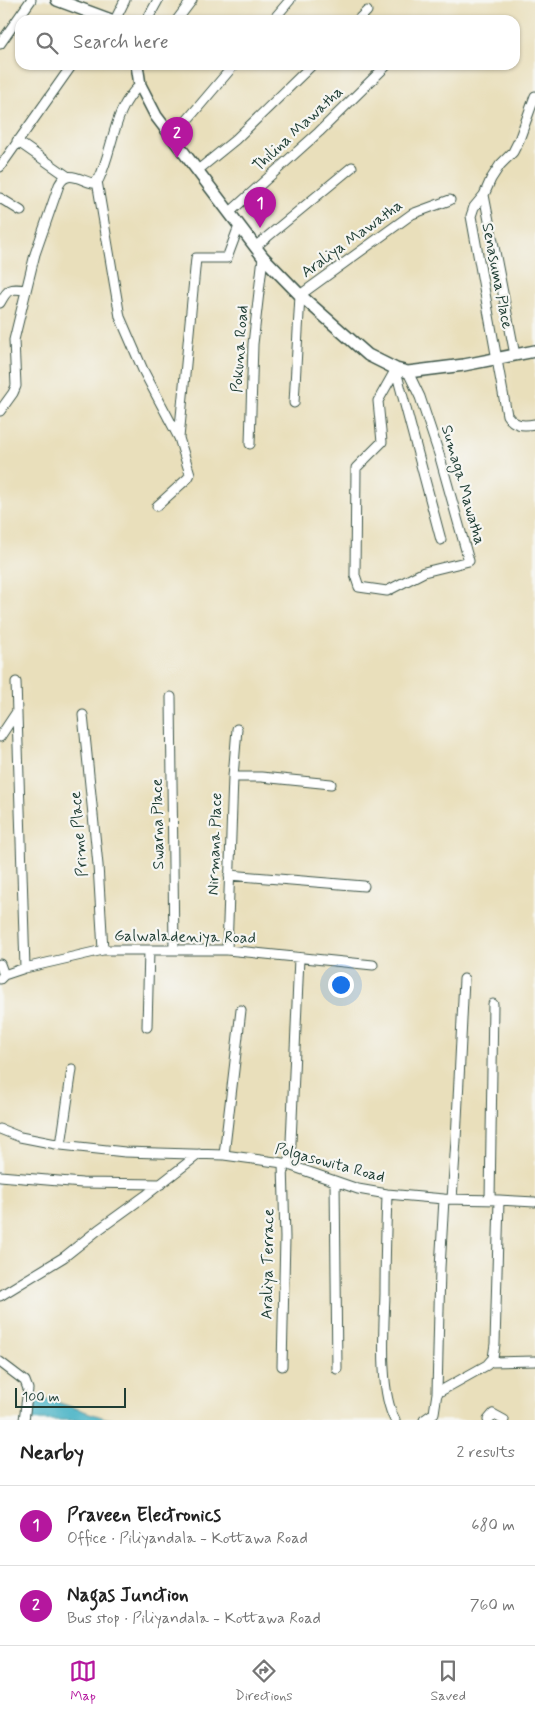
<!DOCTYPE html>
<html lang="en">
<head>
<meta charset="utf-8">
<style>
  :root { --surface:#fff; --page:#f6f6f6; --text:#222; --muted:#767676; --line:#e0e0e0; --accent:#b5179e }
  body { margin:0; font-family:Mynerve,sans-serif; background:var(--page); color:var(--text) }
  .scale { position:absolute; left:15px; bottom:12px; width:111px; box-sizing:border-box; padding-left:5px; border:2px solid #1f3d34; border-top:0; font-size:14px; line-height:18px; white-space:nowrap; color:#1f3d34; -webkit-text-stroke:4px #f6f6f2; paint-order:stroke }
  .you { position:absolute; left:340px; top:984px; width:18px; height:18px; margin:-12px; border:4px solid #fff; border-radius:50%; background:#1a73e8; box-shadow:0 0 0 8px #1a73e833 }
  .badge { display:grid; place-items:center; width:32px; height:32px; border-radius:50%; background:var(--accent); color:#fff; font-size:16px; font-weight:700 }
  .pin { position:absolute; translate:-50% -41px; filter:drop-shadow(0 1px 2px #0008) }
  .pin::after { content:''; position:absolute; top:26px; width:18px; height:15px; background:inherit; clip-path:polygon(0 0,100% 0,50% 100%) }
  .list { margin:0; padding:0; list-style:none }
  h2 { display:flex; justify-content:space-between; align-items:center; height:65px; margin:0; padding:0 20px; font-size:21px }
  h2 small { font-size:16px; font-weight:400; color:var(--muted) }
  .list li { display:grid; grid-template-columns:32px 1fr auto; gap:15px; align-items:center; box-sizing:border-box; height:80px; padding:0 20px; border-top:1px solid var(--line) }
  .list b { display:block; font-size:19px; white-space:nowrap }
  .list p { margin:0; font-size:16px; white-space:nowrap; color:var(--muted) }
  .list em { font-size:16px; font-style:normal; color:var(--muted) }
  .icon { flex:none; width:28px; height:28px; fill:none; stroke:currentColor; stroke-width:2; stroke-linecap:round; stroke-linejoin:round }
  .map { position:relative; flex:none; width:535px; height:1420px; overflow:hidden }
  .search { position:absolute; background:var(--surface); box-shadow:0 1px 4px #0004; left:15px; right:15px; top:15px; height:55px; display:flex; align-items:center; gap:12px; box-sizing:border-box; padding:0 18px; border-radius:15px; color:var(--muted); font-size:19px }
  .sheet { height:225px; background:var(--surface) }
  nav { display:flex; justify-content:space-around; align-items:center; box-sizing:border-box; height:70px; border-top:1px solid var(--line); background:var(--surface); font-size:14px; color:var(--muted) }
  nav a { display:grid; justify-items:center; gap:2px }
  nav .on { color:var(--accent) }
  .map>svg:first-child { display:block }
  .water { fill:#48b4c6; stroke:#34787d }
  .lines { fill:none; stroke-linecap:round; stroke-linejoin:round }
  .minor-casing { stroke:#3d5548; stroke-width:11 }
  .major-casing { stroke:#3d5548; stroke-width:14 }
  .minor { stroke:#fff; stroke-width:9 }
  .major { stroke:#fff; stroke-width:11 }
  .labels { text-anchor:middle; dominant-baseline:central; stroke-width:4.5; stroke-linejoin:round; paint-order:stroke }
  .street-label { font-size:16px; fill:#1f3d34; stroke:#f6f6f2 }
</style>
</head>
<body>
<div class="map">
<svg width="535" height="1420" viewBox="0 0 535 1420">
  <rect width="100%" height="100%" fill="#f6f6f2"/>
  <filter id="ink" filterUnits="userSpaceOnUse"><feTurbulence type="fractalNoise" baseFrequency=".02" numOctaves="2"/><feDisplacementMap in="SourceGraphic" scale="10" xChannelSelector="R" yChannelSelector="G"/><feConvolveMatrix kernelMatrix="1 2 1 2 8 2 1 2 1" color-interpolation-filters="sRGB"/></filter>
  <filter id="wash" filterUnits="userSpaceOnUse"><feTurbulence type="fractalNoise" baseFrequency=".0096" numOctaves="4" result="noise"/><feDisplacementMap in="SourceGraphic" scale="20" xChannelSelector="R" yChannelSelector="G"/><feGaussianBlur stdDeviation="1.12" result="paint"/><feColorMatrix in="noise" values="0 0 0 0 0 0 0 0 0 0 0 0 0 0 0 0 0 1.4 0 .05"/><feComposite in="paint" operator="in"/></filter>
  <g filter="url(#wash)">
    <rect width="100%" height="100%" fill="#e9dfbb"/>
    <path class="water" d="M 36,1395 L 105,1418 L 118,1420 L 30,1420 Z"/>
  </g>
  <g filter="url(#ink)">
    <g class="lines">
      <defs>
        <path id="minor" d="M 115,20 L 125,0
          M 147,20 L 158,0
          M 177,20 L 192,0
          M 273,20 L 290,0
          M 358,20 L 367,11
          M 0,44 L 31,0
          M 535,96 L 519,140 L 513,152 L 500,165 L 491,179 L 484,195 L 474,207 L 471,216 L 507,415 C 514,426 523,426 535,424
          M 172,138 L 234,65
          M 17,141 L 67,176
          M 0,167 L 72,65
          M 198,170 L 235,140 L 312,65
          M 97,181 L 120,317 L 143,370 L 179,438 L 190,474 L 188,478 L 157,506
          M 484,195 L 515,355
          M 0,198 L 21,211
          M 229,213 L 319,132 L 387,65
          M 255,247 L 352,167
          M 0,303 C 8,288 10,288 26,290
          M 396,369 L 378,401 L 382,442 L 356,468 L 355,575 L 359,587 L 387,591 L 424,572 L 469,561 L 439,454 L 420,397 L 408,372
          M 396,371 L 441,540
          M 294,403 L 300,295 L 412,214 L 450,200
          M 0,411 L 13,393 L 16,386 L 14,340 L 35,254 L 59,185 C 67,169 80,180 92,183 L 99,179 C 114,147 113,109 140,85
          M 179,438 L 196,258 L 227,258 L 239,226
          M 250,444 L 253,344 L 263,257
          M 16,682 L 25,968
          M 171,697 L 174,950
          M 83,715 L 98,865 L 103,950
          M 0,737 L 16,713
          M 233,777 L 237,729
          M 229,875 L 364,886
          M 227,950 L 233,777 L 261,777 L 331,784
          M 0,964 L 4,975
          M 0,979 L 4,975 L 25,968 L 103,950 L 227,950 L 373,965
          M 147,1027 L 149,950
          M 0,1129 L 20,1137 L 61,1145 L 125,1152 L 224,1155 L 283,1163 L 358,1189 L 387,1194 L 444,1199 L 499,1200 L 535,1202
          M 61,1145 L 72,1069
          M 224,1155 L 241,1010
          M 290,1165 L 299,958
          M 0,1176 L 82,1183 L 161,1184
          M 335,1181 L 337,1369
          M 387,1194 C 386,1227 385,1261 385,1294 C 384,1328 379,1391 395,1420
          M 452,1199 L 456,1140 L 464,979
          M 490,1200 L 493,1004
          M 0,1296 L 64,1257 L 98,1230 L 145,1196 L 199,1154
          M 0,1362 L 25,1381 L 28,1389 L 24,1420
          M 490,1362 L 535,1361
          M 282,1366 L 285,1238 L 283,1163
          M 437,1393 L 487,1365 L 493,1358 L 495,1344 L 499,1200
          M 424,1420 L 434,1413 L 437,1393 L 440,1268 L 444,1199
          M 488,1420 L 493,1414 L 504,1420"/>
        <path id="major" d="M 57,0 L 111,20
          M 137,65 L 140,85 L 156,116 L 263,257 L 300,295 L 368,355 L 396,369 L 408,372 L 464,365 L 535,351"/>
      </defs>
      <use href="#minor" class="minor-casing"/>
      <use href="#major" class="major-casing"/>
      <use href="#minor" class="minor"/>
      <use href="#major" class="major"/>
    </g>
  </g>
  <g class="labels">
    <g class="street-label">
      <text transform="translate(298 129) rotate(-43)">Thilina Mawatha</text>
      <text transform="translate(352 239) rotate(-36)">Araliya Mawatha</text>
      <text transform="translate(497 276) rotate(79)">Senasuma Place</text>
      <text transform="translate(240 349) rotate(-86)">Pokuna Road</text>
      <text transform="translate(463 485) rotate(74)">Sumaga Mawatha</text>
      <text transform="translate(158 824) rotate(-91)">Swarna Place</text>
      <text transform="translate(79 834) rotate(-95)">Prime Place</text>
      <text transform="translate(215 844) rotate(-88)">Nirmana Place</text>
      <text transform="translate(185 937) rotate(1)">Galwaladeniya Road</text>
      <text transform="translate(330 1163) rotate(15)">Polgasowita Road</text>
      <text transform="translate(268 1264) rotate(-89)">Araliya Terrace</text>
    </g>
  </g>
</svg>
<div class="scale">100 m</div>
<div class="you"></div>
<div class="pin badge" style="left:260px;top:228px">1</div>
<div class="pin badge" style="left:177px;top:158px">2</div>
<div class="search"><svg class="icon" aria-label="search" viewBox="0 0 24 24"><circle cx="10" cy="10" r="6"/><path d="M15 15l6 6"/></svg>Search here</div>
</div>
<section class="sheet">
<h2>Nearby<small>2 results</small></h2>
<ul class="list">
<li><span class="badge">1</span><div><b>Praveen Electronics</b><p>Office · Piliyandala - Kottawa Road</p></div><em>680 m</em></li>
<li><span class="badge">2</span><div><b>Nagas Junction</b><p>Bus stop · Piliyandala - Kottawa Road</p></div><em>760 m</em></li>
</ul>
</section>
<nav>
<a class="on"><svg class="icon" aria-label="map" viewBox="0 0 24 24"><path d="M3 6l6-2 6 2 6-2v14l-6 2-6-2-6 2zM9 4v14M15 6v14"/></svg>Map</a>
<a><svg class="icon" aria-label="directions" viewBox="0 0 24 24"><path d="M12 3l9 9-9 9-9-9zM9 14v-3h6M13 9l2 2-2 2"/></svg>Directions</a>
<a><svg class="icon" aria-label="saved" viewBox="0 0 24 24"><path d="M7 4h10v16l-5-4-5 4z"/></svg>Saved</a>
</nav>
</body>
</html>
